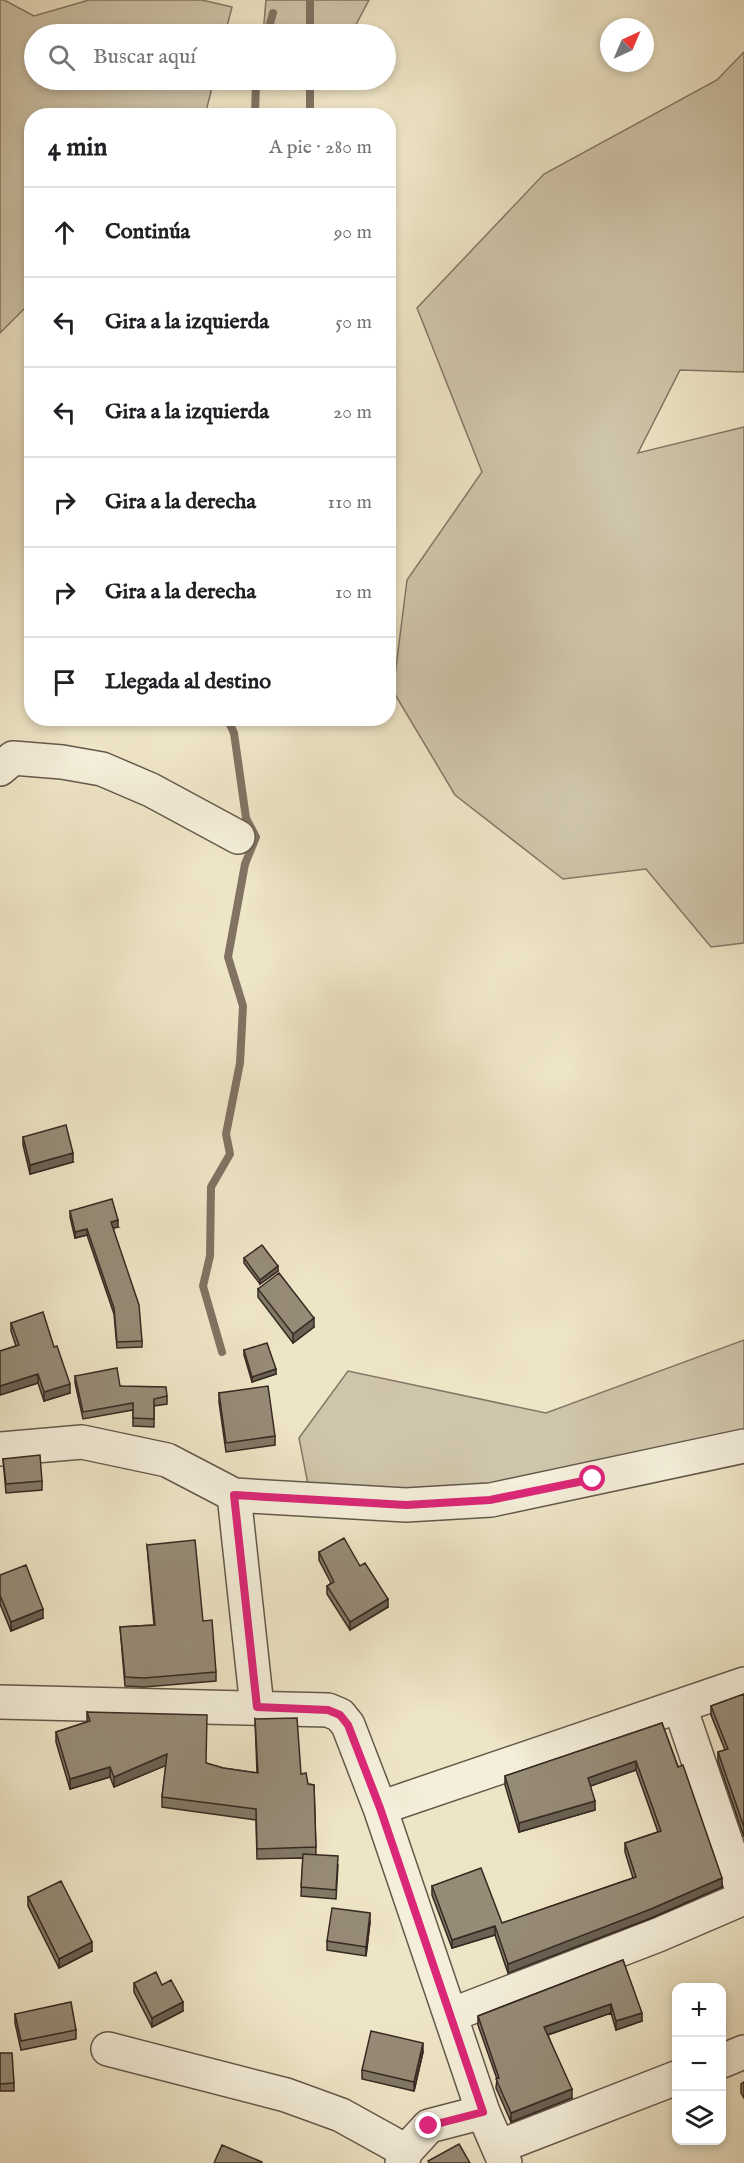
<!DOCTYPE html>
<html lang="es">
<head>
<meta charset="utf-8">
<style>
  :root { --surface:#fff; --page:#f2f2f2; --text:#202124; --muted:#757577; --line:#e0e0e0 }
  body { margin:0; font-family:"IM FELL English",serif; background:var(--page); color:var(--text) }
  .controls { position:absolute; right:18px; bottom:18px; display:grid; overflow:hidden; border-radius:12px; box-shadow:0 3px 9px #0003 }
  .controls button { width:54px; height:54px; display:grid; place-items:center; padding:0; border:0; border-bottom:2px solid var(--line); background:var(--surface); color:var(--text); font:30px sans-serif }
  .compass { position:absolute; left:600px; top:18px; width:54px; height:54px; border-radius:50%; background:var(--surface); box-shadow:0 3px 9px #0003; rotate:44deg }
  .stop { position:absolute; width:18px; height:18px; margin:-14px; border:4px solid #db2777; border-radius:50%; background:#fff }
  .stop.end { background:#db2777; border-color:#fff; box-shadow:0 2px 6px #0008 }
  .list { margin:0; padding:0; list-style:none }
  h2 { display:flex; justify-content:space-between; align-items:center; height:78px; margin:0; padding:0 24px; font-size:26px }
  h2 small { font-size:20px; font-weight:400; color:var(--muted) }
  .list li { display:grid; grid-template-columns:39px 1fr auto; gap:18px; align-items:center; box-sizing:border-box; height:90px; padding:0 24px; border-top:2px solid var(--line) }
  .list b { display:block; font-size:22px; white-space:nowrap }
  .list em { font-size:20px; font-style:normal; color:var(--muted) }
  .icon { flex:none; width:33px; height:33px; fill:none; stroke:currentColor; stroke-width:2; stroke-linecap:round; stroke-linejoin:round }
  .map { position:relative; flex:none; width:744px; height:2163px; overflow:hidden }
  .search { position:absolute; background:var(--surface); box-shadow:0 3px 9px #0003; left:24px; top:24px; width:372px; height:66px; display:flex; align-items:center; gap:15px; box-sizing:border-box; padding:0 21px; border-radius:33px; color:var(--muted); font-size:22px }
  .panel { position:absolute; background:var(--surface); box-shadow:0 3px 9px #0003; left:24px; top:108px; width:372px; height:618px; border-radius:24px }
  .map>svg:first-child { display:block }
  .green { fill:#cfc5aa; stroke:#837766; stroke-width:1.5 }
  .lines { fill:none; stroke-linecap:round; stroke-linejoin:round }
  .stream { stroke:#807363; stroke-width:8 }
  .minor-casing { stroke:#65584b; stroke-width:36 }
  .minor { stroke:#f4eeda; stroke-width:33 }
  .wall { fill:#817866; stroke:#372922; stroke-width:1.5 }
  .shaded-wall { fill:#696153; stroke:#372922; stroke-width:1.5 }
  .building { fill:#968b77; stroke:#372922; stroke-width:1.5 }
  .route { stroke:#db2777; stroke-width:8 }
</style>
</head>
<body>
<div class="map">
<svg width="744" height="2163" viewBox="0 0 744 2163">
  <rect width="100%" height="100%" fill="#eee5c6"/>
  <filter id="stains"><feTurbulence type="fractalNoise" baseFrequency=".00333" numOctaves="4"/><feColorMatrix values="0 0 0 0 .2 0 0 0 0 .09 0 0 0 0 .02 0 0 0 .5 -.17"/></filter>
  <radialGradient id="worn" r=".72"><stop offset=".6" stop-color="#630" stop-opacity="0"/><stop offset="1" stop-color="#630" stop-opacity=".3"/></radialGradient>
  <path class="green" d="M 0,0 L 4,0 L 34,16 L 89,0 L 202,0 L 232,7 L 225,34 L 34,34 L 34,80 L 214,80 L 205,115 L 32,116 L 31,302 L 0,333 Z
    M 266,0 L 369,0 L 351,34 L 263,34 Z
    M 744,52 L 744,372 L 680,370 L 638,453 L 744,427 L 744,943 L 711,947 L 646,869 L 563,879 L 455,795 L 393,691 L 407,580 L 482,472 L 417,308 L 544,174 L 717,80 Z
    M 744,1340 L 744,1446 L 593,1479 L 311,1500 L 299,1438 L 348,1371 L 546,1413 Z"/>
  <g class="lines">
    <path class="stream" d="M 267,34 L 273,13
      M 310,34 L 310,0
      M 255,116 L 256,80
      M 310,116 L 310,80
      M 222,1352 L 203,1286 L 210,1256 L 211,1187 L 230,1154 L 226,1134 L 240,1063 L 243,1006 L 228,957 L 245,864 L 256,837 L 246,818 L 234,733 L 227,718"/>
    <defs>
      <path id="minor" d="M 0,769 L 13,758 L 62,762 L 102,769 L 151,790 L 238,837
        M 0,1449 L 82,1442 L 167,1460 L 234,1495 L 406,1505 L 491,1500 L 744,1446
        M 234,1495 L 257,1707
        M 0,1702 L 328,1710 L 340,1715 L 348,1725 L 380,1808 L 483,2112 L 505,2163
        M 680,1707 L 744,1895
        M 380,1808 L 744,1684
        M 451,2015 L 658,1935 L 744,1898
        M 108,2049 L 286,2095 L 341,2115 L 406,2151
        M 722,2061 L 744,2052
        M 498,2147 L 676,2078
        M 402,2163 L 406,2151 L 429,2126 L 483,2112"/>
    </defs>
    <use href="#minor" class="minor-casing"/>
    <use href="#minor" class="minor"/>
  </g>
  <path class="wall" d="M 23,1137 L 73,1162 L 30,1174 L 23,1145 Z
    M 70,1211 L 118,1227 L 113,1228 L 142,1341 L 142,1347 L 117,1348 L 114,1314 L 87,1235 L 75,1238 L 70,1217 Z
    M 244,1258 L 278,1271 L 260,1284 L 244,1263 Z
    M 258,1289 L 314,1327 L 293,1343 L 258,1297 Z
    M 11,1323 L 54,1347 L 70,1393 L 44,1401 L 38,1383 L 0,1395 L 0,1351 L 16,1346 L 11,1331 Z
    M 244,1350 L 276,1374 L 252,1382 L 244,1355 Z
    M 75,1376 L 167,1396 L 167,1404 L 154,1406 L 154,1427 L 133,1426 L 133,1410 L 83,1419 L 75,1383 Z
    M 219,1393 L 275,1436 L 275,1445 L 226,1452 L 219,1402 Z
    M 3,1459 L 42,1481 L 42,1490 L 6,1493 Z
    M 147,1545 L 203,1621 L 216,1672 L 216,1681 L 144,1687 L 125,1686 L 120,1627 L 154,1625 Z
    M 319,1552 L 360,1566 L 388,1607 L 350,1630 L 327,1594 L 327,1586 L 331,1583 L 319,1560 Z
    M 0,1575 L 43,1618 L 11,1631 L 0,1604 Z
    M 744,1694 L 744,1837 L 718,1761 L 718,1752 L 725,1750 L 711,1715 L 711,1706 Z
    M 87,1712 L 206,1763 L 223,1768 L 257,1773 L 255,1719 L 308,1784 L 314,1785 L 316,1855 L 338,1865 L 336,1899 L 301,1896 L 303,1858 L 257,1859 L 256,1820 L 162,1807 L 162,1797 L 166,1765 L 114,1787 L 110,1777 L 70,1789 L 56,1742 L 56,1732 L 87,1722 Z
    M 662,1723 L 722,1887 L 651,1918 L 508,1973 L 495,1935 L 452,1948 L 432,1895 L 432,1886 L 502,1923 L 633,1878 L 625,1852 L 625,1843 L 658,1832 L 636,1770 L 590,1786 L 595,1810 L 519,1832 L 505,1785 L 505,1776 Z
    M 28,1897 L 92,1951 L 59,1968 L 28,1906 Z
    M 370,1922 L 366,1956 L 327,1950 L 327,1941 Z
    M 623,1960 L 642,2021 L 616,2030 L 611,2013 L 548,2035 L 572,2098 L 511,2122 L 496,2088 L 497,2079 L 478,2025 L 478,2016 Z
    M 134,1983 L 162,1985 L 183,2011 L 152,2027 L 134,1992 Z
    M 15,2014 L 76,2030 L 76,2039 L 21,2050 L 15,2023 Z
    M 423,2052 L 414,2091 L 362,2079 L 362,2070 Z
    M 0,2053 L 14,2083 L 14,2091 L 0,2091 Z
    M 744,2082 L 744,2098 L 741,2093 L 741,2084 Z"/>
  <path class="shaded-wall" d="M 73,1153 L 73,1162 L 30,1174 L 30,1165 Z
    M 118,1220 L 118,1227 L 111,1229 L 111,1222 Z
    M 87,1229 L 87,1235 L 75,1238 L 75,1232 Z
    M 278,1266 L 278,1271 L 260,1284 L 260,1280 Z
    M 314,1318 L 314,1327 L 293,1343 L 293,1334 Z
    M 276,1369 L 276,1374 L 252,1382 L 252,1377 Z
    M 38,1374 L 38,1383 L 0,1395 L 0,1386 Z
    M 70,1384 L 70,1393 L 44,1401 L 44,1392 Z
    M 388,1599 L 388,1607 L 350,1630 L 350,1622 Z
    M 43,1609 L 43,1618 L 11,1631 L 11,1622 Z
    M 167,1754 L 167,1765 L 114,1787 L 114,1777 Z
    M 636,1761 L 636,1770 L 588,1787 L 588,1778 Z
    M 110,1767 L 110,1777 L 70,1789 L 70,1779 Z
    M 595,1801 L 595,1810 L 519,1832 L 519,1823 Z
    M 722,1878 L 722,1887 L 651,1918 L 508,1973 L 508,1964 Z
    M 370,1913 L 370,1922 L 366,1956 L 366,1947 Z
    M 495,1926 L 495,1935 L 452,1948 L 452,1940 Z
    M 92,1942 L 92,1951 L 59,1968 L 59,1959 Z
    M 183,2002 L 183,2011 L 152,2027 L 152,2018 Z
    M 611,2004 L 611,2013 L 544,2036 L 544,2027 Z
    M 642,2013 L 642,2021 L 616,2030 L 616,2021 Z
    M 423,2043 L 423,2052 L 414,2091 L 414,2082 Z
    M 572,2089 L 572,2098 L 511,2122 L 511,2113 Z"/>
  <path class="building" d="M 66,1125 L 73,1153 L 30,1165 L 23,1137 Z
    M 112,1199 L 118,1220 L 111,1222 L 139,1305 L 142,1341 L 117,1342 L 114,1308 L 87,1229 L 75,1232 L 70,1211 Z
    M 262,1245 L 278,1266 L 260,1280 L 244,1258 Z
    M 279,1273 L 314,1318 L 293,1334 L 258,1289 Z
    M 43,1312 L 54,1347 L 57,1346 L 70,1384 L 44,1392 L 38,1374 L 0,1386 L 0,1351 L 19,1345 L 11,1323 Z
    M 267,1343 L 276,1369 L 252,1377 L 244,1350 Z
    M 117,1368 L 120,1386 L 166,1387 L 167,1396 L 154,1399 L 154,1419 L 133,1418 L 133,1403 L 83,1412 L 75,1376 Z
    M 268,1386 L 275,1436 L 226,1443 L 219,1393 Z
    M 40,1455 L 42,1481 L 6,1484 L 3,1459 Z
    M 344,1538 L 360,1566 L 365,1563 L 388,1599 L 350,1622 L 327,1586 L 334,1582 L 319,1552 Z
    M 195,1540 L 203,1621 L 212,1620 L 216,1672 L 144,1678 L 125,1677 L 120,1627 L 155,1625 L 147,1545 Z
    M 26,1565 L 43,1609 L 11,1622 L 0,1595 L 0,1575 Z
    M 744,1694 L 744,1827 L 718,1752 L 728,1749 L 711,1706 Z
    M 87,1712 L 207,1715 L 206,1763 L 223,1768 L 258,1773 L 255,1719 L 297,1718 L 301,1774 L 306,1773 L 308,1784 L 314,1785 L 316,1847 L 257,1849 L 256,1809 L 162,1797 L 167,1754 L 114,1777 L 110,1767 L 70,1779 L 56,1732 L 90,1721 Z
    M 662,1723 L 678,1767 L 683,1765 L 722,1878 L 651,1909 L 508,1964 L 495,1926 L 452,1940 L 432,1886 L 481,1868 L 502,1923 L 636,1877 L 625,1843 L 661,1831 L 636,1761 L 588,1778 L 595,1801 L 519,1823 L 505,1776 Z
    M 303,1854 L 338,1856 L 336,1890 L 301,1887 Z
    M 61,1881 L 92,1942 L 59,1959 L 28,1897 Z
    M 332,1908 L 370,1913 L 366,1947 L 327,1941 Z
    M 623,1960 L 642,2013 L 616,2021 L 611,2004 L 544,2027 L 572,2089 L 511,2113 L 496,2079 L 499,2078 L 478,2016 Z
    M 156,1972 L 162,1985 L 171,1980 L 183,2002 L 152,2018 L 134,1983 Z
    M 71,2002 L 76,2030 L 21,2041 L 15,2014 Z
    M 371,2031 L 423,2043 L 414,2082 L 362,2070 Z
    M 0,2053 L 12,2053 L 14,2083 L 0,2084 Z
    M 459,2144 L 470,2163 L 429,2163 L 428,2161 Z
    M 222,2145 L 262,2162 L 261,2163 L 214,2163 Z"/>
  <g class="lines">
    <path class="route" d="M 429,2126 L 483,2112 L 380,1808 L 348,1725 L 340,1715 L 328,1710 L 257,1707 L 234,1495 L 406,1505 L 490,1500 L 593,1479"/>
  </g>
  <rect width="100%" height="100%" filter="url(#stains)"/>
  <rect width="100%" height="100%" fill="url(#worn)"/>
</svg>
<div class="controls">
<button>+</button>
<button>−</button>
<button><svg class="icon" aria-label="layers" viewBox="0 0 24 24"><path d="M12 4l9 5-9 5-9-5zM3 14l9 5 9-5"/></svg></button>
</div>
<svg class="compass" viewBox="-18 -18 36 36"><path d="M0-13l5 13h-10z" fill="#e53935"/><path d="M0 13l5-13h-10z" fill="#757577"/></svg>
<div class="stop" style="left:593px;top:1479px"></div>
<div class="stop end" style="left:429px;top:2126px"></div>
<div class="search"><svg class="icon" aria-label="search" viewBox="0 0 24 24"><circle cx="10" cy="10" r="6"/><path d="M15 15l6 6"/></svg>Buscar aquí</div>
<section class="panel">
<h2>4 min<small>A pie · 280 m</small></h2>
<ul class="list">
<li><svg class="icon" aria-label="ahead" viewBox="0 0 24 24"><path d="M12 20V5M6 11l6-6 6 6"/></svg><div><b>Continúa</b></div><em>90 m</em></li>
<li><svg class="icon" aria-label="left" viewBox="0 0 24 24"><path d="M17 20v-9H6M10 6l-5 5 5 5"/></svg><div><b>Gira a la izquierda</b></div><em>50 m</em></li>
<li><svg class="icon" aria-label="left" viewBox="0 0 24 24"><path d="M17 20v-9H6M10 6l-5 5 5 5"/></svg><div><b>Gira a la izquierda</b></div><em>20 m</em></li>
<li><svg class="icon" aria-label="right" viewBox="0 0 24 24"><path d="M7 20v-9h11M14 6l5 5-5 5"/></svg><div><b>Gira a la derecha</b></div><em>110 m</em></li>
<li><svg class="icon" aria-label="right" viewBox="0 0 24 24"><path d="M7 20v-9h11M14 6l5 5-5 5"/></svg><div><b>Gira a la derecha</b></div><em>10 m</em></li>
<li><svg class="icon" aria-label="arrive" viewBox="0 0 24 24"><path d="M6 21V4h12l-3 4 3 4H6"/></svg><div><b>Llegada al destino</b></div></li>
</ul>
</section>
</div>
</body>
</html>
